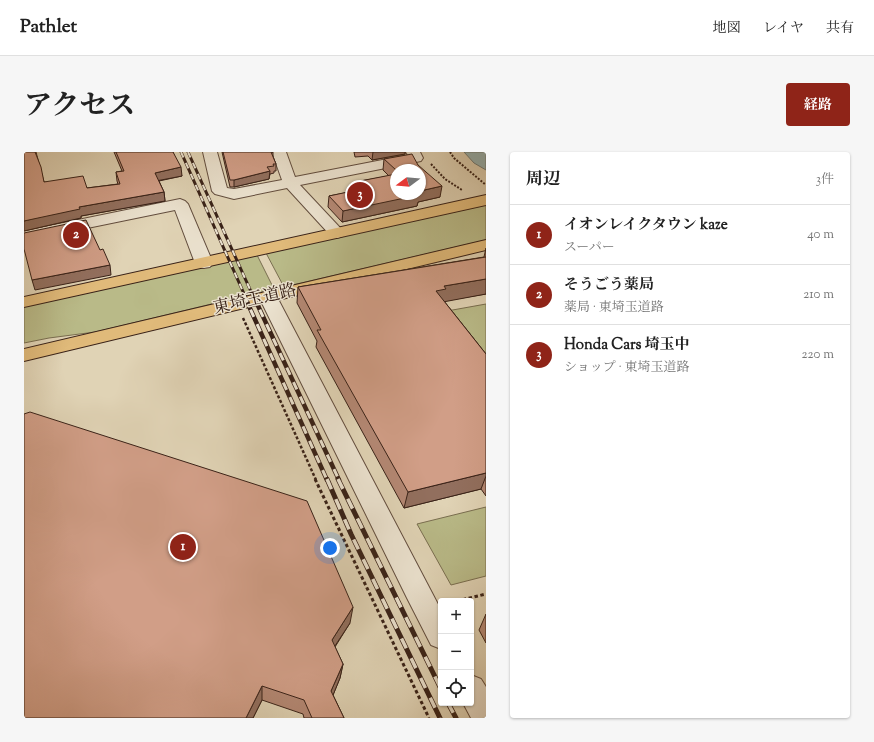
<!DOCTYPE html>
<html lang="ja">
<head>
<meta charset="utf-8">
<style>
  :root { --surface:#fff; --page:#f6f6f6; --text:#222; --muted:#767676; --line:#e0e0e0; --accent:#8f2418 }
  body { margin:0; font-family:"Sorts Mill Goudy","Noto Serif JP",serif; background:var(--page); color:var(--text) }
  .controls { position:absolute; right:12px; bottom:12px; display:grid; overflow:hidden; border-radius:4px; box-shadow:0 1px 3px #0004 }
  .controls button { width:36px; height:36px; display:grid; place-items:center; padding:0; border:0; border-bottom:1px solid var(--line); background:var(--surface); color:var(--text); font:20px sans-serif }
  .compass { position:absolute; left:366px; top:12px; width:36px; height:36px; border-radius:50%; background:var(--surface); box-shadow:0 1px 3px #0004; rotate:254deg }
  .you { position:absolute; left:306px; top:396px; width:14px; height:14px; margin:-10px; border:3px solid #fff; border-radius:50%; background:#1a73e8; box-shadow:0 0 0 6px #1a73e833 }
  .badge { display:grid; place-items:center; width:26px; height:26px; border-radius:50%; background:var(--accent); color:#fff; font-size:13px; font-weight:700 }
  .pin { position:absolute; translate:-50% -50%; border:2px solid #fff; box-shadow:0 1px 4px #0006 }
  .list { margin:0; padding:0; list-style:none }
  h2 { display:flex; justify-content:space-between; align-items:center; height:52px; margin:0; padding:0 16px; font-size:17px }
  h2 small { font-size:13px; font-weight:400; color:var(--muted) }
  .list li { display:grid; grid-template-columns:26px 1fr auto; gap:12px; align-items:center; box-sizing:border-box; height:60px; padding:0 16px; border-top:1px solid var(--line) }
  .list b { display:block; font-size:15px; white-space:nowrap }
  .list p { margin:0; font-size:13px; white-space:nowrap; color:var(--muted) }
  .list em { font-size:13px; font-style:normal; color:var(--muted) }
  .icon { flex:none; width:22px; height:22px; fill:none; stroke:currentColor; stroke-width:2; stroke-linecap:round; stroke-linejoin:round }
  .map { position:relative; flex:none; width:462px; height:566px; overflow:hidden; border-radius:4px }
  header { display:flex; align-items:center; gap:24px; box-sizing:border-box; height:56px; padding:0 20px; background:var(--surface); border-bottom:1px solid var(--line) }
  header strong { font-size:19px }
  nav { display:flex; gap:22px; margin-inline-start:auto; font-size:14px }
  .intro { display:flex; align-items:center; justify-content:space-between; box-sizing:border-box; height:96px; padding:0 24px }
  h1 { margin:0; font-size:28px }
  .button { padding:10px 18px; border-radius:4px; background:var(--accent); color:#fff; font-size:14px; font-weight:700 }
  main { display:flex; gap:24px; padding:0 24px }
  aside { flex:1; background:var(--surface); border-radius:4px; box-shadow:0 1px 3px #0004 }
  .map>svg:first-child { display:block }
  .green { fill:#b9ba88; stroke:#796e50 }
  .water { fill:#97b6b7; stroke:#717b77 }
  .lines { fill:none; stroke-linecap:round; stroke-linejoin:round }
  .minor-casing { stroke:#634e3f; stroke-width:2 }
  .highway-casing { stroke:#392218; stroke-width:2 }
  .path-far2 { stroke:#392218; stroke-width:2; stroke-dasharray:2 1.5; stroke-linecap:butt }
  .path-far1 { stroke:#392218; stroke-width:2.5; stroke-dasharray:3 2; stroke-linecap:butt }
  .path { stroke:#392218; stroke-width:3; stroke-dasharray:3.5 2.5; stroke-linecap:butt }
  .minor { fill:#ebe2cf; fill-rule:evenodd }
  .highway { fill:#e0ba7a; fill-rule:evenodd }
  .rail-far2-casing { stroke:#392218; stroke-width:3 }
  .rail-far1-casing { stroke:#392218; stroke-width:4.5 }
  .rail-casing { stroke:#392218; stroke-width:5 }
  .rail-far2 { stroke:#ebe2cf; stroke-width:2; stroke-dasharray:6; stroke-linecap:butt }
  .rail-far1 { stroke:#ebe2cf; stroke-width:3; stroke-dasharray:8; stroke-linecap:butt }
  .rail { stroke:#ebe2cf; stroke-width:3.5; stroke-dasharray:11; stroke-linecap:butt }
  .wall { fill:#b48874; stroke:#392218; fill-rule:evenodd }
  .shaded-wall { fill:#926f5e; stroke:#392218 }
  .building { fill:#d19e87; stroke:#392218 }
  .labels { text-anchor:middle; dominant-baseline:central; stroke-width:3; stroke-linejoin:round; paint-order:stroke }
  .street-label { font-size:17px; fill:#392218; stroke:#ebe2cf }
</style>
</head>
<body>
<header>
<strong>Pathlet</strong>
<nav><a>地図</a><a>レイヤ</a><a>共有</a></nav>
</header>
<div class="intro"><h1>アクセス</h1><a class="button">経路</a></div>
<main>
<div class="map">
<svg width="462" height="566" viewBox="0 0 462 566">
  <rect width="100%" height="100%" fill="#e0d3b5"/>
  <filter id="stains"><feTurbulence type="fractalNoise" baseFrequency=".005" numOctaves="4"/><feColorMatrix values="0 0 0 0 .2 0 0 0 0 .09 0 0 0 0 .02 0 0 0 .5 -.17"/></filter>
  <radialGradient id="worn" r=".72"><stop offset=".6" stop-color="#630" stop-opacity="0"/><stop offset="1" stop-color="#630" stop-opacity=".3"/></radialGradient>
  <path class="green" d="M 462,53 L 462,88 L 260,135 L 242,101 Z
    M 233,103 L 250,137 L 71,180 L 25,186 L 0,191 L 0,154 Z
    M 462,152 L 462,213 L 423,159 Z
    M 462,355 L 462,424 L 427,433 L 393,372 Z"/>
  <path class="water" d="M 440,0 L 462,0 L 462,18 L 450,11 Z"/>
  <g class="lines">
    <defs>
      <path id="minor" d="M 179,0 L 193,0 L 203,36 L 210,37 L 258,28 L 248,0 L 262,0 L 271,25 L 384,3 L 382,0 L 396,0 L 399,6 L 397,9 L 392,10 L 276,33 L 321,81 L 319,84 L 313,86 L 307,84 L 263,36 L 210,47 L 191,42 L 188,39 Z
        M 156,47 L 161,49 L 164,52 L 189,111 L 186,115 L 180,116 L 174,115 L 171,111 L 151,58 L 0,89 L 0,79 Z
        M 244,140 L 250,141 L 253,145 L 417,458 L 417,497 L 407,493 L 383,446 L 235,145 L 238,141 Z
        M 447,523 L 457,527 L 462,535 L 462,566 L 447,566 L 439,551 L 447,551 Z"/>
      <path id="highway" d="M 462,43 L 462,53 L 0,155 L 0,145 Z
        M 462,88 L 462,98 L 0,209 L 0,197 Z"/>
    </defs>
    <use href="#minor" class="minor-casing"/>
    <use href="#highway" class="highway-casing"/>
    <path class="path-far2" d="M 426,0 L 430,6 L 462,33
      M 407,12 L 421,27 L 438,38"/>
    <path class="path-far1" d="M 219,166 L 292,328"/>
    <path class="path" d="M 291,327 L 405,566
      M 433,449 L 462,442"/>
    <use href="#minor" class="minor"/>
    <use href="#highway" class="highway"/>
    <defs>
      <path id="rail-far2" d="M 157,0 L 221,144
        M 164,0 L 229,144"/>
      <path id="rail-far1" d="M 220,143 L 303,328
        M 229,143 L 315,328"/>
      <path id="rail" d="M 303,327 L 327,382 L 416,566
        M 314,327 L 417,537
        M 424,551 L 432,566"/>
    </defs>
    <use href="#rail-far2" class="rail-far2-casing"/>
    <use href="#rail-far1" class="rail-far1-casing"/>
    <use href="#rail" class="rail-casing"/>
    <use href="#rail-far2" class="rail-far2"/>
    <use href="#rail-far1" class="rail-far1"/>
    <use href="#rail" class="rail"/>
  </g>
  <path class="wall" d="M 0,0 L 12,0 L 20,30 L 63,36 L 94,32 L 93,29 L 92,20 L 98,19 L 90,0 L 149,0 L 158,24 L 135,29 L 140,40 L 141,49 L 57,64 L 57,66 L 0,79 Z
    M 198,0 L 249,0 L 249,5 L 252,12 L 252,19 L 250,19 L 250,21 L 246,22 L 245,27 L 210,35 L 206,35 Z
    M 330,0 L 381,0 L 381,2 L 348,8 L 344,4 L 331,5 Z
    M 360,7 L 394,13 L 416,45 L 394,50 L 393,54 L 318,70 L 304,55 L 305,44 L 331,39 L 331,30 L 365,24 L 359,18 ZM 372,18 L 396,42 L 372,42 Z
    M 462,96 L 462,142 L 420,149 L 462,202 L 462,344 L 457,337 L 380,356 L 292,195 L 293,189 L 273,151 L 274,135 L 460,105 Z
    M 462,462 L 462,491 L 455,478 Z
    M 326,471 L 311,495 L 319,512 L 316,526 L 309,543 L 320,566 L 280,566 L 279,562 L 238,548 L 229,566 L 0,566 Z"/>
  <path class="shaded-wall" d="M 349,0 L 381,0 L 381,2 L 348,8 Z
    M 157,15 L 158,24 L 132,29 L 131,21 Z
    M 246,19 L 245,27 L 210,35 L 210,28 Z
    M 418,34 L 416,45 L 394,50 L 393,54 L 318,70 L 319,59 L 390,42 L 396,42 L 396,39 Z
    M 140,40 L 141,49 L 57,64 L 57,66 L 0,79 L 0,69 L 55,55 Z
    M 86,113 L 87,123 L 11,138 L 8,128 Z
    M 462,127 L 462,142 L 419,150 L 412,139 L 420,134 Z
    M 462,321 L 462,324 L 457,337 L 380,356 L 384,340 Z
    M 329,455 L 326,471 L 305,503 L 308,488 Z
    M 319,512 L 316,526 L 305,553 L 307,539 Z
    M 238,534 L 238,548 L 229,566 L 222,566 Z"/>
  <path class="building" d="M 0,0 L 11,0 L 17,15 L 20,30 L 59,24 L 63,36 L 96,32 L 92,20 L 100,19 L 92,0 L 149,0 L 157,15 L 131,21 L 140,40 L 55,55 L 56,57 L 0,69 Z
    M 199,0 L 249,0 L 247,0 L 252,12 L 249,12 L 250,14 L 243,15 L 246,19 L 210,28 L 206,28 Z
    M 388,2 L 394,13 L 418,34 L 396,39 L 396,18 L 372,18 L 360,7 Z
    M 372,22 L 372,42 L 393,42 L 395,43 L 319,59 L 305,44 L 338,37 L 331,30 Z
    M 62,68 L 76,98 L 79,97 L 86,113 L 8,128 L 0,97 L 0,81 Z
    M 462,105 L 462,127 L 420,134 L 422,137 L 412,139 L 462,202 L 462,321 L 384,340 L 293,178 L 297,178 L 274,135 Z
    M 6,260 L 283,349 L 329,455 L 308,488 L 319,512 L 307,539 L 320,566 L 288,566 L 280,548 L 238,534 L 222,566 L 0,566 L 0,262 Z"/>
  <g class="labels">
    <g class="street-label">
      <text transform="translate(231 148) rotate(-13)">東埼玉道路</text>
    </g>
  </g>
  <rect width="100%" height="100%" filter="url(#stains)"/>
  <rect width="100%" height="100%" fill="url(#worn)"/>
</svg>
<div class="controls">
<button>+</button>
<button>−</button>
<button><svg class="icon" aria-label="locate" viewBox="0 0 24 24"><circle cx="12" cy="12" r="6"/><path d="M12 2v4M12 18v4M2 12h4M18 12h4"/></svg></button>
</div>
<svg class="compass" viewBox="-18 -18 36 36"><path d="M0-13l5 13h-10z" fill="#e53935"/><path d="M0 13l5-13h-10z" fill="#767676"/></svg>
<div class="you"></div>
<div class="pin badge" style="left:159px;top:395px">1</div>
<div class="pin badge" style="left:52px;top:83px">2</div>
<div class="pin badge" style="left:336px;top:43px">3</div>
</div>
<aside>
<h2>周辺<small>3件</small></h2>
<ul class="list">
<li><span class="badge">1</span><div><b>イオンレイクタウン kaze</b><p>スーパー</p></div><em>40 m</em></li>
<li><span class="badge">2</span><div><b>そうごう薬局</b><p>薬局 · 東埼玉道路</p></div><em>210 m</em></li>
<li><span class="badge">3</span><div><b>Honda Cars 埼玉中</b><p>ショップ · 東埼玉道路</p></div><em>220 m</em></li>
</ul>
</aside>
</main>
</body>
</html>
